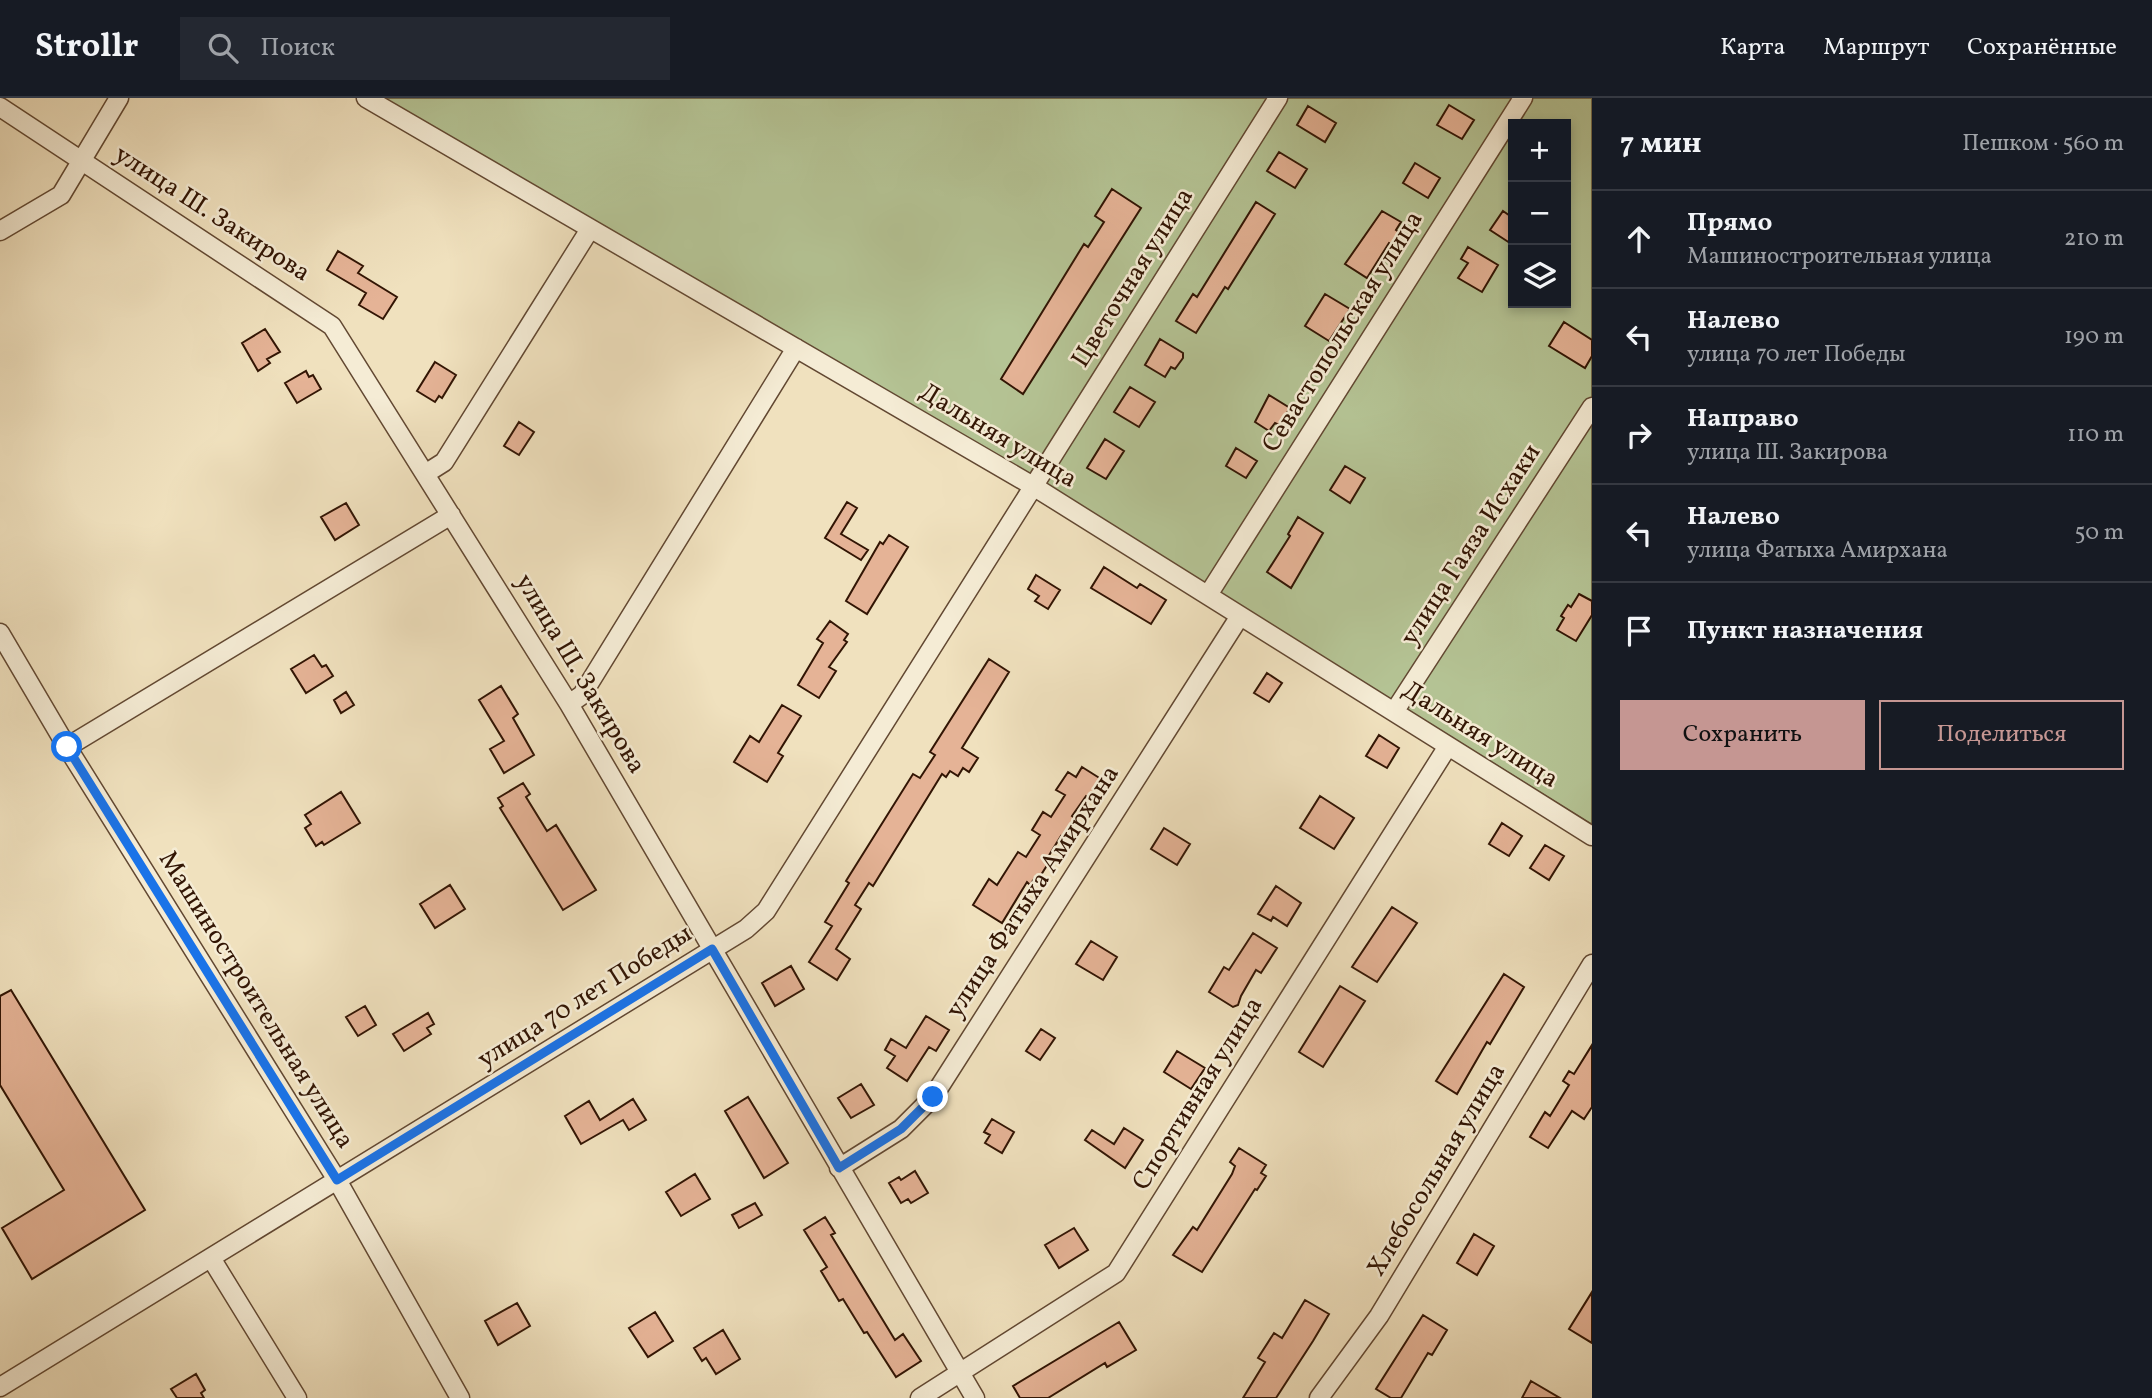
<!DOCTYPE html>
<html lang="ru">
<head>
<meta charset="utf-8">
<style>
  :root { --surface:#171b24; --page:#242831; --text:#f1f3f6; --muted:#9ea1a6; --line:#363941; --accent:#c59692 }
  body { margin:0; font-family:Vollkorn,serif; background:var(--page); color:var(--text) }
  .controls { position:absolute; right:21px; top:21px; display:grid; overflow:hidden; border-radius:0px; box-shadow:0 4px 10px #0003 }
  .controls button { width:63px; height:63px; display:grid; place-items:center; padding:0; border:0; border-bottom:2px solid var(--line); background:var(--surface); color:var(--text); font:35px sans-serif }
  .stop { position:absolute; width:21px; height:21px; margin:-16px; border:5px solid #1a73e8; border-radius:50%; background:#fff }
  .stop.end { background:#1a73e8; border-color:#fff; box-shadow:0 2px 7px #0008 }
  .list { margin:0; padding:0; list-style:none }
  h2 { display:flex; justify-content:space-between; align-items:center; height:91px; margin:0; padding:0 28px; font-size:30px }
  h2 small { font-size:23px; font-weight:400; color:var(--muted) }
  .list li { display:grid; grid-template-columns:46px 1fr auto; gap:21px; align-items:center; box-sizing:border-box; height:98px; padding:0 28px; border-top:2px solid var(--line) }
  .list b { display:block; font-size:26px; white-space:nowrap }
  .list p { margin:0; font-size:23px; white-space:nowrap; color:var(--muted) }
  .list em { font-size:23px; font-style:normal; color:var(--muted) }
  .actions { display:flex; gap:14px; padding:21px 28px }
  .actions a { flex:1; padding:16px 0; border:2px solid var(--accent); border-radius:0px; text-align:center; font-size:24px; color:var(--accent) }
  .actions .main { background:var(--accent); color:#111 }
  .icon { flex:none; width:38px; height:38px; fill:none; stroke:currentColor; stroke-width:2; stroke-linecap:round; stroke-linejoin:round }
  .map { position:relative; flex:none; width:1592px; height:1300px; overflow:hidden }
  header { display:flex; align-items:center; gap:42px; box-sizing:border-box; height:98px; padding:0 35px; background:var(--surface); border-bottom:2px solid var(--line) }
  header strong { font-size:33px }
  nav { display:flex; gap:38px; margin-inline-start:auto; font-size:24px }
  .search { width:490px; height:63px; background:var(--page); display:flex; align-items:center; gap:18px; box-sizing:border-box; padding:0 24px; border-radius:0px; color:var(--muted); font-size:26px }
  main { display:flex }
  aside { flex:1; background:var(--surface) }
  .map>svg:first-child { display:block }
  .green { fill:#b5c495; stroke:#746c4c; stroke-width:2; fill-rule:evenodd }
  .building { fill:#e5b396; stroke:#321504; stroke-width:2 }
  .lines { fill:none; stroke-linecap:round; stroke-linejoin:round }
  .minor-casing { stroke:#624832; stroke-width:21 }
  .minor { stroke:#f5ecd5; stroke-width:18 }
  .route { stroke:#1a73e8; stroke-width:9 }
  .labels { text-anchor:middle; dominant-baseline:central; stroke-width:5; stroke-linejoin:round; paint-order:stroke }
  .street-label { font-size:26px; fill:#321504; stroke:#f5ecd5 }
</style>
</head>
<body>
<header>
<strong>Strollr</strong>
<div class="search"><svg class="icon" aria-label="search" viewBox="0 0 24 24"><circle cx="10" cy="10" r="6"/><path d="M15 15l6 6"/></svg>Поиск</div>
<nav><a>Карта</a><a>Маршрут</a><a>Сохранённые</a></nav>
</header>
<main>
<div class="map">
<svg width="1592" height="1300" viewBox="0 0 1592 1300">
  <rect width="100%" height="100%" fill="#f0e1be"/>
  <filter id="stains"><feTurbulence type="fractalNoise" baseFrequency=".00286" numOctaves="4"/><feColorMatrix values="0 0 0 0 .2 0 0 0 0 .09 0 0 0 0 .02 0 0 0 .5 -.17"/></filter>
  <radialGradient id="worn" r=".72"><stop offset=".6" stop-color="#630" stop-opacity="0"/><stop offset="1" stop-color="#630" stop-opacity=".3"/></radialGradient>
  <path class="green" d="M 371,0 L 1592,0 L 1592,727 L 1183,472 ZM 1513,26 L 1566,26 L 1566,205 L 1513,205 Z"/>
  <path class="building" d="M 1449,7 L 1474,22 L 1462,41 L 1437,27 Z
    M 1308,8 L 1336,25 L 1325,44 L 1297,27 Z
    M 1279,54 L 1307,71 L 1295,90 L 1267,73 Z
    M 1415,65 L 1440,80 L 1428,100 L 1403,85 Z
    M 1112,91 L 1141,110 L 1023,296 L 1001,281 L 1084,146 L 1088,149 L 1104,124 L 1095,118 Z
    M 1256,104 L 1275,116 L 1228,191 L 1225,189 L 1196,235 L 1176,223 L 1193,196 L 1197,199 Z
    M 1382,113 L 1401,124 L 1396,132 L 1399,134 L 1391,146 L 1389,145 L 1367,180 L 1345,166 Z
    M 1503,113 L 1513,120 L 1513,147 L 1490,132 Z
    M 1468,149 L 1498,167 L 1482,194 L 1458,180 L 1468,165 L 1461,161 Z
    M 338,153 L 363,168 L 358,175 L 397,199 L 383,221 L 359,207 L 366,195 L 327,172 Z
    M 1325,196 L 1350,211 L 1329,243 L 1305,228 Z
    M 1564,224 L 1592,242 L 1592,258 L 1585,270 L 1549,248 Z
    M 265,231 L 280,254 L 267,261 L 270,265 L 258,273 L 242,245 Z
    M 1160,241 L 1183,255 L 1183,260 L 1175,271 L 1171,269 L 1165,279 L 1145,267 Z
    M 435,264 L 456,277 L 442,300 L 439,298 L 435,304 L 417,293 Z
    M 306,273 L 309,279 L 313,277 L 321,291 L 297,305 L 285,285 Z
    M 1130,289 L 1155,304 L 1139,329 L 1114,314 Z
    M 1269,297 L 1290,310 L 1279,327 L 1275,325 L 1269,333 L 1255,324 Z
    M 519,324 L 534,334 L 519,357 L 504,348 Z
    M 1105,341 L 1124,353 L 1106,381 L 1087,370 Z
    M 1236,350 L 1257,363 L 1246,380 L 1226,368 Z
    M 1345,368 L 1365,380 L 1350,405 L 1330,392 Z
    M 847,404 L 857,410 L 841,436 L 868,452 L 861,462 L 825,440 Z
    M 346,405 L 359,427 L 335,442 L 321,419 Z
    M 1298,419 L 1323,435 L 1291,490 L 1267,474 L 1290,438 L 1288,436 Z
    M 889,437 L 908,449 L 867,516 L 846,503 L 880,444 L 883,446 Z
    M 1104,469 L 1137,490 L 1140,486 L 1166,502 L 1151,526 L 1091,490 Z
    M 1036,477 L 1060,492 L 1048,511 L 1035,503 L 1039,498 L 1028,491 Z
    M 1579,496 L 1592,503 L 1592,517 L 1576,543 L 1557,532 L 1564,520 L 1561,518 L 1568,507 L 1571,509 Z
    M 830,523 L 848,536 L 844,542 L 847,544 L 829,569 L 836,573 L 819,600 L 798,587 L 823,545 L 817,541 Z
    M 314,557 L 322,569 L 326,567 L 333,578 L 306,595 L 291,571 Z
    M 989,561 L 1009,574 L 962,650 L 978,660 L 969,674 L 963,670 L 958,678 L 950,673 L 946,679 L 942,676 L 873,788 L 869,785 L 855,807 L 861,811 L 836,851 L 850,861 L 837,882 L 809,864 L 832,828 L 825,824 L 849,785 L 846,783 L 913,676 L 920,680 L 935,657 L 930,654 Z
    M 1267,575 L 1282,585 L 1269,604 L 1254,595 Z
    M 501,588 L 518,616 L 513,620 L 534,657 L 504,675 L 490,651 L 504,643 L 479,602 Z
    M 346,594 L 354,607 L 341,615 L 334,602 Z
    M 782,607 L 801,618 L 778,655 L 783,658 L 767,684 L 734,664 L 750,638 L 759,644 Z
    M 1379,637 L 1399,650 L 1387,670 L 1366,658 Z
    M 1082,669 L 1101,681 L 1089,700 L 1086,698 L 1072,718 L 1076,721 L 1064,740 L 1061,738 L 1048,759 L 1051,761 L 1039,780 L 1036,778 L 1030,787 L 1027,784 L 1002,825 L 973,807 L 989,781 L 997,787 L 1018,754 L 1026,759 L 1040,737 L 1032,732 L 1043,714 L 1051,719 L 1065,697 L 1056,692 L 1068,674 L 1076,679 Z
    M 523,685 L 530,696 L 526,699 L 547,733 L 556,727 L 596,792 L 563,812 L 500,710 L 503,708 L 498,700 Z
    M 341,694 L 360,725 L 324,747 L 322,744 L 316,748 L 305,730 L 311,726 L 305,717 Z
    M 1320,698 L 1354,720 L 1334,751 L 1300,730 Z
    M 1502,725 L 1522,738 L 1509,758 L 1489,746 Z
    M 1164,730 L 1190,746 L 1177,767 L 1151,751 Z
    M 1545,747 L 1564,758 L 1549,782 L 1530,770 Z
    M 450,787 L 465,811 L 435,830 L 420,806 Z
    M 1276,788 L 1301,805 L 1287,828 L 1273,819 L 1271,823 L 1258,816 Z
    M 1392,809 L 1417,825 L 1377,884 L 1352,869 Z
    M 1253,835 L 1277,850 L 1261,875 L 1256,872 L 1241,898 L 1238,907 L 1233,909 L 1209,894 L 1224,869 L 1229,872 Z
    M 1091,843 L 1117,859 L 1103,882 L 1076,866 Z
    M 791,868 L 804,891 L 775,908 L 762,885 Z
    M 1504,876 L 1524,889 L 1490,946 L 1487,944 L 1457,996 L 1436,983 Z
    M 1340,888 L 1365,903 L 1323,969 L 1299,954 Z
    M 11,892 L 145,1112 L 32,1181 L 2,1130 L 64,1092 L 0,987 L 0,898 Z
    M 365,908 L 376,927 L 358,938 L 346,919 Z
    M 428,915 L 434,926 L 427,930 L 431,936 L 404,953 L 393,936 Z
    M 926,918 L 949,932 L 936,953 L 929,949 L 907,983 L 887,970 L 895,958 L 885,952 L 891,941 L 906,950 Z
    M 1041,931 L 1055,940 L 1040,962 L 1026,953 Z
    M 1592,947 L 1592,1009 L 1584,1021 L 1572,1013 L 1548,1050 L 1530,1039 L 1545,1014 L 1550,1018 L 1569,987 L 1563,983 L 1569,973 L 1574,976 Z
    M 1177,953 L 1205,970 L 1191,991 L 1164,974 Z
    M 861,986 L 874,1007 L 851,1020 L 838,1000 Z
    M 748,999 L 788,1065 L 764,1080 L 725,1013 Z
    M 633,1001 L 646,1022 L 629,1032 L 623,1022 L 581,1046 L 565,1018 L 589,1003 L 600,1022 Z
    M 992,1021 L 1014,1034 L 1002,1055 L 985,1045 L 990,1037 L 984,1034 Z
    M 1124,1030 L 1143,1042 L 1125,1070 L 1085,1042 L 1092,1032 L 1114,1046 Z
    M 1239,1050 L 1266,1067 L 1261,1075 L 1266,1078 L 1257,1092 L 1255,1091 L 1202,1174 L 1173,1157 L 1193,1129 L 1197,1132 L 1232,1076 L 1235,1068 L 1230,1064 Z
    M 915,1073 L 928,1095 L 911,1105 L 908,1101 L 901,1105 L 889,1085 L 899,1079 L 901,1082 Z
    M 695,1076 L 710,1101 L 681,1118 L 666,1094 Z
    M 755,1105 L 762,1117 L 739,1130 L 732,1117 Z
    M 825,1119 L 835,1135 L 831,1137 L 895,1242 L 903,1236 L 921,1263 L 896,1279 L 867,1234 L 864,1235 L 843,1201 L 839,1203 L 821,1173 L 827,1169 L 804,1132 Z
    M 1074,1130 L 1088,1152 L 1059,1170 L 1045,1147 Z
    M 1474,1136 L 1494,1148 L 1477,1177 L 1457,1165 Z
    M 1592,1194 L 1592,1245 L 1569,1231 Z
    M 1305,1202 L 1329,1216 L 1313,1243 L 1276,1300 L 1243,1300 L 1265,1264 L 1258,1260 L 1274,1235 L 1282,1240 Z
    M 517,1205 L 530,1228 L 498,1247 L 485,1223 Z
    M 655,1214 L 673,1243 L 648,1259 L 629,1230 Z
    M 1423,1217 L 1447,1232 L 1432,1257 L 1428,1255 L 1401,1300 L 1391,1300 L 1376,1291 Z
    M 1119,1224 L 1136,1252 L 1107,1269 L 1105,1265 L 1048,1300 L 1020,1300 L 1013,1288 Z
    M 723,1232 L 740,1261 L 716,1276 L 706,1260 L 702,1263 L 694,1250 Z
    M 196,1276 L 205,1292 L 201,1295 L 204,1300 L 177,1300 L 171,1291 Z
    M 1531,1283 L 1560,1300 L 1522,1300 Z"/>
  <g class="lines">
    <defs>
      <path id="minor" d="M 366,0 L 1033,388 L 1592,738
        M 0,9 L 332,228 L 569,606 L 975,1300
        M 0,133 L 61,97 L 119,0
        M 425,376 L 444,364 L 590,131
        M 1208,497 L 1523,0
        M 0,535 L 67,649 L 337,1082 L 460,1300
        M 569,606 L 582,597 L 796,250
        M 1394,614 L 1592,309
        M 67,649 L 451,417
        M 839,1070 L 901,1031 L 933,999 L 1240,518
        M 211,1160 L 297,1300
        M 0,1289 L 746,831 L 766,813 L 1278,0
        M 920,1300 L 1116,1175 L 1448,648
        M 1319,1300 L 1379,1218 L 1592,866"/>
    </defs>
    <use href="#minor" class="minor-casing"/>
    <use href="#minor" class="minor"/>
  </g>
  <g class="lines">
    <path class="route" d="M 67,649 L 337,1082 L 712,851 L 839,1070 L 901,1031 L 933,999"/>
  </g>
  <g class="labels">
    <g class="street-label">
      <text transform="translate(212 116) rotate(33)">улица Ш. Закирова</text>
      <text transform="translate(1133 180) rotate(-58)">Цветочная улица</text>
      <text transform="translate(1343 234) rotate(-58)">Севастопольская улица</text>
      <text transform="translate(998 338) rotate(31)">Дальняя улица</text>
      <text transform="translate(1471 447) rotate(-57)">улица Гаяза Исхаки</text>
      <text transform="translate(580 576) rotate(59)">улица Ш. Закирова</text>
      <text transform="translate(1480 637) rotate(32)">Дальняя улица</text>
      <text transform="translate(1033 794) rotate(-57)">улица Фатыха Амирхана</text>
      <text transform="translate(585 899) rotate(-32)">улица 70 лет Победы</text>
      <text transform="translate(256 902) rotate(58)">Машиностроительная улица</text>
      <text transform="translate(1198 996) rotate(-58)">Спортивная улица</text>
      <text transform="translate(1437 1072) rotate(-59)">Хлебосольная улица</text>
    </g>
  </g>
  <rect width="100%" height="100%" filter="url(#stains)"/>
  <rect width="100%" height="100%" fill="url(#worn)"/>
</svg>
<div class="controls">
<button>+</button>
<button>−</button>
<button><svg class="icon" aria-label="layers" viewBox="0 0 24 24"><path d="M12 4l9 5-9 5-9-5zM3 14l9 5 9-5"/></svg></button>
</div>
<div class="stop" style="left:67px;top:649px"></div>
<div class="stop end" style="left:933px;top:999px"></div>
</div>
<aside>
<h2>7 мин<small>Пешком · 560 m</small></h2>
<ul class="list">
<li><svg class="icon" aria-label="ahead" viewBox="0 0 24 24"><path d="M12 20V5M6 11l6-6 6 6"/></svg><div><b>Прямо</b><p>Машиностроительная улица</p></div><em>210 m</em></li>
<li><svg class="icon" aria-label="left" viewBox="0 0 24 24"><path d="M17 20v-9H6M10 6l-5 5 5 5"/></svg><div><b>Налево</b><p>улица 70 лет Победы</p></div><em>190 m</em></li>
<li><svg class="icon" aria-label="right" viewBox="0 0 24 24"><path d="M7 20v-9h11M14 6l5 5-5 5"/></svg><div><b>Направо</b><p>улица Ш. Закирова</p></div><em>110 m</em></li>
<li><svg class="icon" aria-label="left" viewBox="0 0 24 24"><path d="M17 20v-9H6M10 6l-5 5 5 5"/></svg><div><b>Налево</b><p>улица Фатыха Амирхана</p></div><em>50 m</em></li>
<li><svg class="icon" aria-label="arrive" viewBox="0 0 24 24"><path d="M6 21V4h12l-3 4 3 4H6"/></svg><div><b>Пункт назначения</b></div></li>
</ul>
<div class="actions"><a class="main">Сохранить</a><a>Поделиться</a></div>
</aside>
</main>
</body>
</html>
